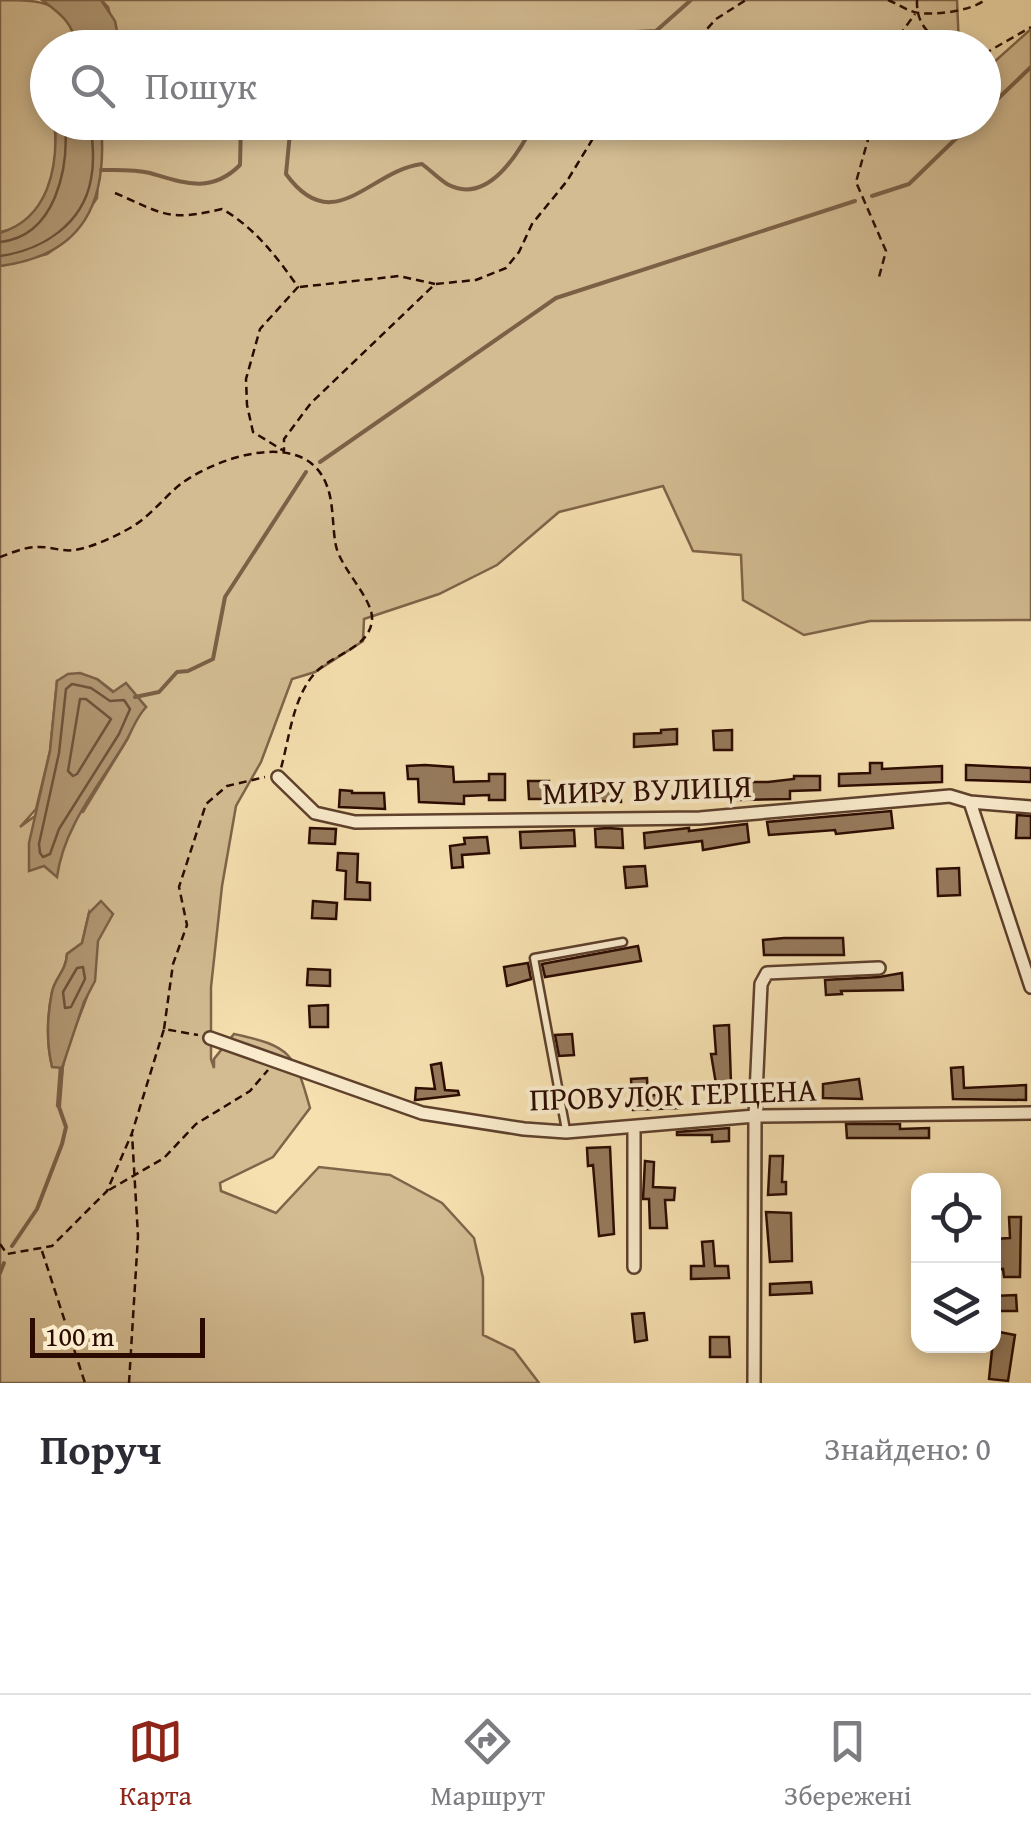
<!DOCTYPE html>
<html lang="uk">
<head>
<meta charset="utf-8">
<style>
  :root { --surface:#fff; --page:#f7f7f7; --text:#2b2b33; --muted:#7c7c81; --line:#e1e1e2; --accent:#8f2418 }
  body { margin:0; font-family:"Gentium Book Plus",serif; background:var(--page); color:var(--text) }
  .controls { position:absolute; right:30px; bottom:30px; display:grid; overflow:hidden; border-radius:20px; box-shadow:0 5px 15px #0003 }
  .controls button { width:90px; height:90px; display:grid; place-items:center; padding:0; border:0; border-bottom:2px solid var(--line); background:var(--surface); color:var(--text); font:50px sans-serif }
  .scale { position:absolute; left:30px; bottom:25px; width:175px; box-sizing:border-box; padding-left:10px; border:5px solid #2b0b00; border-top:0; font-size:28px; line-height:35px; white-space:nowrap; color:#2b0b00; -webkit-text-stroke:8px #f9ebcc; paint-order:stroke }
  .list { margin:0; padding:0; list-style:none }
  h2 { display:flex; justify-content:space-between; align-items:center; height:130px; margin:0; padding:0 40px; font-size:42px }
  h2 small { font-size:32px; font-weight:400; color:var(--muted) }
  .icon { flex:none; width:55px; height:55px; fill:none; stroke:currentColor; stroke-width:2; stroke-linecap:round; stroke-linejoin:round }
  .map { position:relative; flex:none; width:1031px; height:1383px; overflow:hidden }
  .search { position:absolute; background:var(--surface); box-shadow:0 5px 15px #0003; left:30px; right:30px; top:30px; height:110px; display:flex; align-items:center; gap:25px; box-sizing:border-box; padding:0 35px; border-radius:55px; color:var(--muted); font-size:38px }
  .sheet { height:310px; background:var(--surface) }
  nav { display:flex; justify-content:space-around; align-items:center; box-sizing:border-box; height:140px; border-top:2px solid var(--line); background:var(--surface); font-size:28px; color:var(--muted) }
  nav a { display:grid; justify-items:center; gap:5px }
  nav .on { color:var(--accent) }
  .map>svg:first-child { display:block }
  .green { fill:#d3bc92; stroke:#7f6449; stroke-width:2.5; fill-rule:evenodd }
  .water { fill:#b19874; stroke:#7b6046; stroke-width:2.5 }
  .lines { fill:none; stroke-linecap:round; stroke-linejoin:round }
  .shore { stroke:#6e523a; stroke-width:2.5 }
  .stream { stroke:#7b6046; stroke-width:4 }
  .building { fill:#957a5c; stroke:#2b0b00; stroke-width:2.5 }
  .lane-casing { stroke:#5e402c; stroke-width:11 }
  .street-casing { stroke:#5e402c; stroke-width:16 }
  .path { stroke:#2b0b00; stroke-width:2.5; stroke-dasharray:8 5; stroke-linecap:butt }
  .lane { stroke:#f9ebcc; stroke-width:6 }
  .street { stroke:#f9ebcc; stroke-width:11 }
  .labels { text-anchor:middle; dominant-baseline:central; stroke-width:8; stroke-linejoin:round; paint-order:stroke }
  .street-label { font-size:32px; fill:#2b0b00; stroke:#f9ebcc }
</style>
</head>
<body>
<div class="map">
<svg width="1031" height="1383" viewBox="0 0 1031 1383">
  <rect width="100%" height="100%" fill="#f6e0b0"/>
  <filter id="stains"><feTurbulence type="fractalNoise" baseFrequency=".002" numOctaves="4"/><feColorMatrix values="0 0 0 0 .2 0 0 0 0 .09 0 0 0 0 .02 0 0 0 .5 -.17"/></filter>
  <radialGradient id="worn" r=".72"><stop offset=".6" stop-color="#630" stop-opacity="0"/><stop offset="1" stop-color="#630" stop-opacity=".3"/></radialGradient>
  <path class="green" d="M 0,0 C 40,0 69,0 77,47 L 48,48 L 48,122 L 54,123 C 60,164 49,223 0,232 Z
    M 101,0 L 957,0 L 959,47 L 119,47 L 108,7 Z
    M 1031,29 L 1031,620 L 870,621 L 804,635 L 743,600 L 741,555 L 693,551 L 663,486 L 559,512 L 497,565 L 439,594 L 364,619 L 363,641 L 315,672 L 292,679 L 261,762 L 236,806 L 222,886 L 211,987 L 211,1059 L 214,1068 L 214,1059 L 234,1034 C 291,1046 295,1054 310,1108 L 273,1157 L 220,1183 L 221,1191 L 276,1213 L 319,1167 L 390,1175 L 442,1203 L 474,1238 L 483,1278 L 483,1335 L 514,1350 L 539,1383 L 0,1383 L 0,266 L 47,254 L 68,239 L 97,198 L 102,123 L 984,122 L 984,71 ZM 97,679 L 114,692 L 126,684 L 146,707 L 135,719 L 128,738 L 83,812 L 39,808 L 35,816 L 20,827 L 36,809 L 50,751 L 57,681 ZM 89,913 C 109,979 79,1001 64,1062 C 60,1077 62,1094 57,1107 L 60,1067 L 52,1066 C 46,1041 47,1017 52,992 C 55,977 66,972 67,954 L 82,943 Z"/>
  <path class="water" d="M 42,0 L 101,0 L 115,21 L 120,47 L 77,47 C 73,23 61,14 42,0 Z
    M 55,123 L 101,123 C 108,201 85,255 0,266 L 0,233 C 49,218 58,167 55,123 Z
    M 80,673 L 97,679 L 113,692 L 126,683 L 146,707 C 136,718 133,729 126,741 C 100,785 64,825 57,877 L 44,866 L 29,871 L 29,843 L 50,751 L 57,681 L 68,674 Z
    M 101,901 L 113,914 L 98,941 L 95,981 L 84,1002 L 62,1068 L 52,1067 C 46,1041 47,1017 52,992 C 55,977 66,972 67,954 L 82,943 L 89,913 Z"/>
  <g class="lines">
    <path class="shore" d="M 0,242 C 56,236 69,168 65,122
      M 0,256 C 43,250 83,224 91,179 C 95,160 92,141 91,122
      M 72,684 L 91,688 L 110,701 L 124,700 L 130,709 L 119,734 L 59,829 L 50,854 L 43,857 L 40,853 L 39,844 L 59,753 L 66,689 Z
      M 80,699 L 86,699 L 111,719 L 77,774 L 73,776 L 68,771 Z
      M 83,967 L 85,979 L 71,1007 L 65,1008 L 63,992 L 77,968 Z"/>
    <path class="stream" d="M 583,48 L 593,34 L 656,31 L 691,0
      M 984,112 L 1031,67
      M 291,122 L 286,174 C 334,240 370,170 422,164 C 430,170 439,179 447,184 C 488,207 520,151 535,122
      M 101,170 C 116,170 134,169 150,173 C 184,183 211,194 240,165 L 241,122
      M 872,196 L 909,184 L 973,122
      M 320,462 L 556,298 L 855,201
      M 135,697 L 159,692 L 177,672 L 188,671 L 213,659 L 225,597 L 306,472
      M 12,1246 L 37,1209 L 62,1144 L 66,1127 L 59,1107 L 62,1068
      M 0,1273 L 4,1263"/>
  </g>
  <path class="building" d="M 677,729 L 677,744 L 634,747 L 634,734 L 661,733 L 661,730 Z
    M 732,730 L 732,750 L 714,750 L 713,731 Z
    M 870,763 L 882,763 L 882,769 L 942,766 L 942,782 L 839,786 L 839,774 L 870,773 Z
    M 425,765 L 453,767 L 454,782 L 489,781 L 489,774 L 505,774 L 505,800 L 489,800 L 489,795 L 464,796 L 464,804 L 419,802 L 418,779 L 408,779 L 407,766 Z
    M 966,765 L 1031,768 L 1031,782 L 966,780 Z
    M 794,776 L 820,776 L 820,790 L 790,791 L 790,799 L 737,800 L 737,782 L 768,782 L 794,779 Z
    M 528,781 L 549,781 L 549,799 L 529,799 Z
    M 620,784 L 621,802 L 584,800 L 583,786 Z
    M 340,790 L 352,791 L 352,793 L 384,793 L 385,809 L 339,807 Z
    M 891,811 L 893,828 L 836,834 L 835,830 L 769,835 L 767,822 Z
    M 1017,815 L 1031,816 L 1031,838 L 1016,838 Z
    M 747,824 L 749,842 L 703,850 L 702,841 L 645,848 L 644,833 L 689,828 L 689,831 Z
    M 310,828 L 336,829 L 335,844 L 309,843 Z
    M 607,828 L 622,829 L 623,848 L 596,847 L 595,829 Z
    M 574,830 L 575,846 L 521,848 L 520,832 Z
    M 487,837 L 489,853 L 462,855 L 463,867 L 452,868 L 450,846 L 465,844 L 464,838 Z
    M 338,853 L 358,854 L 357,882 L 370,883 L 370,900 L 345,899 L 346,871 L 337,870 Z
    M 645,866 L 647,886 L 626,888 L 624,867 Z
    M 959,868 L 960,895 L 938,896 L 937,869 Z
    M 313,901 L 337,903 L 336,919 L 312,918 Z
    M 784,938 L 843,938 L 844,955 L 764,955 L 763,940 Z
    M 638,946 L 641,961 L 545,977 L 542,964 Z
    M 528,963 L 531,979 L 507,986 L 504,967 Z
    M 308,969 L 330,970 L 330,986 L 307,985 Z
    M 902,973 L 903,990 L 841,991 L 842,994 L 826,995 L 825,980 L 879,977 Z
    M 328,1005 L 328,1027 L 310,1027 L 309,1006 Z
    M 729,1025 L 731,1083 L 716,1084 L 711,1054 L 716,1054 L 714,1026 Z
    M 572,1034 L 574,1055 L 559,1056 L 555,1035 Z
    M 441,1063 L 445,1090 L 458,1091 L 459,1095 L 415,1100 L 416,1088 L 435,1089 L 431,1065 Z
    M 963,1067 L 964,1088 L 1026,1085 L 1026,1100 L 953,1099 L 951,1068 Z
    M 647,1078 L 648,1096 L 678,1092 L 679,1108 L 633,1110 L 631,1079 Z
    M 859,1079 L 862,1099 L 823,1098 L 823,1084 Z
    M 846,1124 L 900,1124 L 900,1129 L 929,1128 L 929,1138 L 847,1138 Z
    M 729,1128 L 729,1141 L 712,1142 L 712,1135 L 677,1135 L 677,1132 Z
    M 610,1147 L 614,1234 L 599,1236 L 593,1165 L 588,1166 L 587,1148 Z
    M 770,1156 L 783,1156 L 782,1182 L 786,1182 L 786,1194 L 768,1195 Z
    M 645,1161 L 654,1162 L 653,1187 L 675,1188 L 674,1200 L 665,1200 L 667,1228 L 650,1228 L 649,1199 L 643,1199 Z
    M 766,1212 L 791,1213 L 792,1261 L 770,1262 Z
    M 1009,1217 L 1021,1217 L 1020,1277 L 1004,1277 L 1003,1269 L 994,1270 L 994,1239 L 1010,1238 Z
    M 713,1241 L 715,1266 L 728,1266 L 729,1278 L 691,1279 L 691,1266 L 704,1266 L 702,1242 Z
    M 811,1282 L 812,1293 L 770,1295 L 770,1284 Z
    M 1016,1295 L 1017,1311 L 994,1311 L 994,1296 Z
    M 644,1313 L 647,1340 L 635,1342 L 632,1314 Z
    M 994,1331 L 1015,1335 L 1008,1381 L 989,1379 Z
    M 710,1337 L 729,1337 L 730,1357 L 710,1357 Z"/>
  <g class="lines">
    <defs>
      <path id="lane" d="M 566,1130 L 534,958 L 623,942"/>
      <path id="street" d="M 278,777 L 315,813 L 355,822 L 700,818 L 950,796 L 970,802 L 1031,807
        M 970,802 L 1031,987
        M 210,1038 L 422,1113 L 524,1129 L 566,1132 L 755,1116 L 1031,1113
        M 634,1127 L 634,1267
        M 754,1383 L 755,1116 L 761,984 L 767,973 L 879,968"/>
    </defs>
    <use href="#lane" class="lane-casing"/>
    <use href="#street" class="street-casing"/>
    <path class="path" d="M 888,0 C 898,4 909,12 919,13 C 938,15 970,11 985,0
      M 917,0 C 916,26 931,37 952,48
      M 690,48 L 716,19 L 746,0
      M 896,48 L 896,40 L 915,14
      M 984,54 L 1031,27
      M 873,122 L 856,182 L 886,251 L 879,277
      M 115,193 C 164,214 168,222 222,209 C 254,227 277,257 298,287 L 260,329 L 246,379 L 247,405 L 253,432 L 284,451 L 284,439 L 311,403 L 435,284 L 476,280 L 506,268 L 519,252 L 532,224 L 567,181 L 603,122
      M 300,287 L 399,276 L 435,284
      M 0,557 C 11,553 25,547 36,547 C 49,546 62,552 74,550 C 91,548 116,536 130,528 C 151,516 164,497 182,483 C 218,457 306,427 327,486 C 334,504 332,527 336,546 C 341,569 374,600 372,620 C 370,647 335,654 318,670 C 293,694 290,736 281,768
      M 164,1029 L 173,964 L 187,925 L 179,887 L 206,804 L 227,786 L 265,777
      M 109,1190 L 164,1158 L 196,1124 L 250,1091 L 268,1070
      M 0,1244 L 7,1254 L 52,1246 L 107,1191 L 132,1133 L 164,1029 L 198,1035
      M 42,1251 L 85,1383
      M 129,1383 L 138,1236 L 132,1134"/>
    <use href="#lane" class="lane"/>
    <use href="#street" class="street"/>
  </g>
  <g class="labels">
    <g class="street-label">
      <text transform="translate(647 789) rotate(-2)">МИРУ ВУЛИЦЯ</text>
      <text transform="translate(673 1094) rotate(-2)">ПРОВУЛОК ГЕРЦЕНА</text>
    </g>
  </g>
  <rect width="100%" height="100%" filter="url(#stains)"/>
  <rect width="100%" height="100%" fill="url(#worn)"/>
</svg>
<div class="controls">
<button><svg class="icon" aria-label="locate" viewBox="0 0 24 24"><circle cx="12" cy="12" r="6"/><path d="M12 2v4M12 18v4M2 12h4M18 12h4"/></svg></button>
<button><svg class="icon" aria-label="layers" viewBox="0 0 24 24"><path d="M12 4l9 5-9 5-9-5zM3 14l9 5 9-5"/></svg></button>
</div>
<div class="scale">100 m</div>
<div class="search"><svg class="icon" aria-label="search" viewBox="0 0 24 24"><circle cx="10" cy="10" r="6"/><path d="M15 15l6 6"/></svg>Пошук</div>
</div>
<section class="sheet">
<h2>Поруч<small>Знайдено: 0</small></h2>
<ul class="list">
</ul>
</section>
<nav>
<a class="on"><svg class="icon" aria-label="map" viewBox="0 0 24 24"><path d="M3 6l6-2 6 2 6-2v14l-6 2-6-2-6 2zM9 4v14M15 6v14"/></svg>Карта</a>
<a><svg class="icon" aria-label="directions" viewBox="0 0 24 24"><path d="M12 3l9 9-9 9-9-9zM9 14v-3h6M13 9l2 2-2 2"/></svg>Маршрут</a>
<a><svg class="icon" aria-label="saved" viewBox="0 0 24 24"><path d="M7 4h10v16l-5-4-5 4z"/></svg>Збережені</a>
</nav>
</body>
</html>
